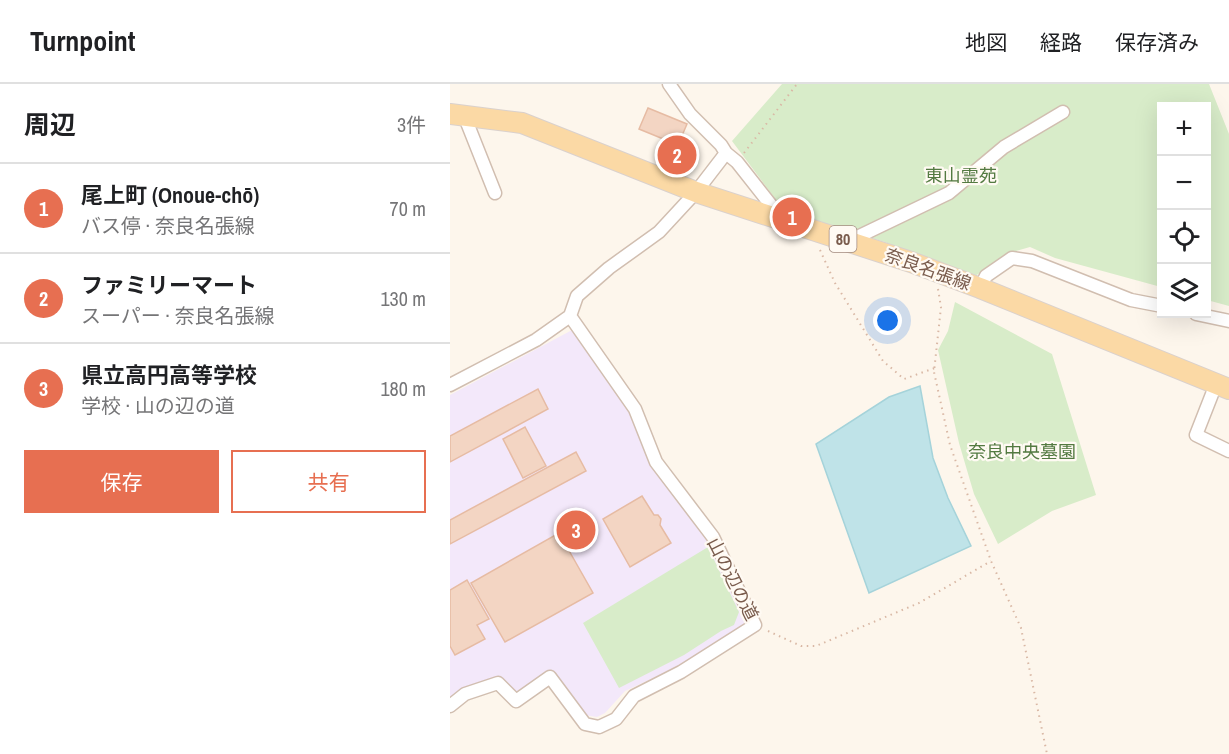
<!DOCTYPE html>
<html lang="ja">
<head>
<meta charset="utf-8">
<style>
  :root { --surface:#fff; --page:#f2f2f2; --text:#202124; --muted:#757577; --line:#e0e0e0; --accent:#e76f51 }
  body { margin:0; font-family:"Archivo Narrow","Noto Sans JP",sans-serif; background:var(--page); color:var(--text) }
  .controls { position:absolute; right:18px; top:18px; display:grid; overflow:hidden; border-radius:0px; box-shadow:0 6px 24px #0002 }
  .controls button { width:54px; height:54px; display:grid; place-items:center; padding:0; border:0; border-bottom:2px solid var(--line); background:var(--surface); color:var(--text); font:30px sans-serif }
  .you { position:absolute; left:438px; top:237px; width:21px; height:21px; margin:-15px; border:4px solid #fff; border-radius:50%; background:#1a73e8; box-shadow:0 0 0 9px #1a73e833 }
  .badge { display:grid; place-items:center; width:39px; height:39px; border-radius:50%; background:var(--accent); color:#fff; font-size:20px; font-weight:700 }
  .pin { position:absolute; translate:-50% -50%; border:3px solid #fff; box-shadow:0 2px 6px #0006 }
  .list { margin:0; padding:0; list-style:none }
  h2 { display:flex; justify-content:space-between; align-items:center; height:78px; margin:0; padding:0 24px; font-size:26px }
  h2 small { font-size:20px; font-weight:400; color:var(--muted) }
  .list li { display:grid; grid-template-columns:39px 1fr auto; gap:18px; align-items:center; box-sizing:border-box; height:90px; padding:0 24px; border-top:2px solid var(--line) }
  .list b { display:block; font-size:22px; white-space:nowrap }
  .list p { margin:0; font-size:20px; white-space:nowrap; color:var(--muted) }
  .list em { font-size:20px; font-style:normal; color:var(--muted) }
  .actions { display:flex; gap:12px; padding:18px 24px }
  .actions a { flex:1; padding:14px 0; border:2px solid var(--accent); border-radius:0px; text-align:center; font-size:21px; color:var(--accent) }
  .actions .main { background:var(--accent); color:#fff }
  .icon { flex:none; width:33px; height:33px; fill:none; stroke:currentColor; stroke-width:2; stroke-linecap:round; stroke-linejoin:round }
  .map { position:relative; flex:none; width:779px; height:670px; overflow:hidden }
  header { display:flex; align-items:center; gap:36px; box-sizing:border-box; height:84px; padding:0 30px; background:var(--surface); border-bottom:2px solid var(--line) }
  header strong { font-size:28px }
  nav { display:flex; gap:33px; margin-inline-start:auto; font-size:21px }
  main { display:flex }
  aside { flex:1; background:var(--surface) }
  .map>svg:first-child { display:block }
  .education { fill:#f3e8fa }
  .green { fill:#d8ecc9 }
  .water { fill:#bfe3e8; stroke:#a5d3da; stroke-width:1.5 }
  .building { fill:#f3d5c3; stroke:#e6bba3; stroke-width:1.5 }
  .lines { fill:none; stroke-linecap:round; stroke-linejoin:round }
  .minor-casing { stroke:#d1beb0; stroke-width:15 }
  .primary-casing { stroke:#dad1cd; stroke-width:22 }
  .path { stroke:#d9b8a5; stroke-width:2; stroke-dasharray:1.5 4.5; stroke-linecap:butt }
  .minor { stroke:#fff; stroke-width:12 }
  .primary { stroke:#fbd9a5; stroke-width:20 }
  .labels { text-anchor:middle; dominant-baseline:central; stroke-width:4.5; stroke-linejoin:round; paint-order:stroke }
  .shield { fill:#fffaf3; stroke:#a28b7f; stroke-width:1.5 }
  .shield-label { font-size:16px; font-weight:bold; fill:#7a5c4d }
  .park-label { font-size:18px; fill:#537a41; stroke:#fffaf3 }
  .street-label { font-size:18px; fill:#7a5c4d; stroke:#fffaf3 }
</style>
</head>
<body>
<header>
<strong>Turnpoint</strong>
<nav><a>地図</a><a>経路</a><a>保存済み</a></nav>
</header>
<main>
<aside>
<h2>周辺<small>3件</small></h2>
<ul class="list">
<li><span class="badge">1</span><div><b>尾上町 (Onoue-chō)</b><p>バス停 · 奈良名張線</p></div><em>70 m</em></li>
<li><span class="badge">2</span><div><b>ファミリーマート</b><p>スーパー · 奈良名張線</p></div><em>130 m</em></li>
<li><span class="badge">3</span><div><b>県立高円高等学校</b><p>学校 · 山の辺の道</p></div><em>180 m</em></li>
</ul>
<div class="actions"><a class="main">保存</a><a>共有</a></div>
</aside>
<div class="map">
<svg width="779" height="670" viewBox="0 0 779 670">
  <rect width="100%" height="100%" fill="#fdf6ec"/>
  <path class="education" d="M 124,245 L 187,340 L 259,456 L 299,530 L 297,541 L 272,554 L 229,582 L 175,607 L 155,629 L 147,633 L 135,631 L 99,586 L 65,609 L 48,594 L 0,617 L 0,311 Z"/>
  <path class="green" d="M 332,0 L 759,0 L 779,50 L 779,222 L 757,216 L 756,22 L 712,22 L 711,203 L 605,174 L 580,163 L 566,167 L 520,195 L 435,158 L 335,128 L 282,57 Z
    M 505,218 L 602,270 L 646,411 L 602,427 L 548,460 L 524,410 L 509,359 L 488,266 L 498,247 Z
    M 258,463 L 289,528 L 284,541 L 271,547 L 234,571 L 169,604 L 133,539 Z"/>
  <path class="water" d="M 470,302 L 483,374 L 498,414 L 521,462 L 419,509 L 366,360 L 439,313 Z"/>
  <path class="building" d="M 198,24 L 237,40 L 228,61 L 189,45 Z
    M 88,305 L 98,325 L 0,378 L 0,352 Z
    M 75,343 L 96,382 L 73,394 L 53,355 Z
    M 126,368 L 136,387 L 0,460 L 0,436 Z
    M 192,412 L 204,431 L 208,431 L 211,435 L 210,441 L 221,459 L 180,483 L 153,435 Z
    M 109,449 L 143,509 L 55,558 L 21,499 Z
    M 17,496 L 39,535 L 27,541 L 35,555 L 5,571 L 0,562 L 0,506 Z"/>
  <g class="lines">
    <defs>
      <path id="minor" d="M 219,0 L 240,30 L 271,61 L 276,69 L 287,78 L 332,135
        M 14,31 L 45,109
        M 399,157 L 499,109 L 554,63 L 613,28
        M 530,204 L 536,192 L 562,174 L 582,177 L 681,216 L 712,222
        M 746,230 L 779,237
        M 766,300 L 746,351 L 779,367
        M 0,301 L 86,256 L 120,232 L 127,212 L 159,184 L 209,148 L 246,108 L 276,69
        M 0,622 L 15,610 L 48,599 L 66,617 L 100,593 L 135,640 L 149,643 L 166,635 L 184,612 L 231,588 L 305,541 L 263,453 L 206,378 L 185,325 L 120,232"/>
      <path id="primary" d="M 0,30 L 72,39 L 246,108 L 461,178 L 530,204 L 779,305"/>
    </defs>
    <use href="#minor" class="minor-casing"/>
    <use href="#primary" class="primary-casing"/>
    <path class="path" d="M 294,69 L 347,0
      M 370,166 L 385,199 L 433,277 L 454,295 L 485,284
      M 488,205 L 491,223 L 484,288 L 500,361 L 541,477 L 571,544 L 597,670
      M 318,547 L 351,562 L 366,562 L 469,519 L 541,477"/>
    <use href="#minor" class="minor"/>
    <use href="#primary" class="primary"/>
  </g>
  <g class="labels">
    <rect class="shield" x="379.5" y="142" width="27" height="26" rx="4.5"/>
    <g class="shield-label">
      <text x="393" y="155">80</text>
    </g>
    <g class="park-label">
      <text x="511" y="91">東山霊苑</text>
      <text x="572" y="367">奈良中央墓園</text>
    </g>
    <g class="street-label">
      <text transform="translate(478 185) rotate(20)">奈良名張線</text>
      <text transform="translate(283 495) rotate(63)">山の辺の道</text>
    </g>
  </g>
</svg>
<div class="controls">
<button>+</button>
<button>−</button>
<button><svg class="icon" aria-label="locate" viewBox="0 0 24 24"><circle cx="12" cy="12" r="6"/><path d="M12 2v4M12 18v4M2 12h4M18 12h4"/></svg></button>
<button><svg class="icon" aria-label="layers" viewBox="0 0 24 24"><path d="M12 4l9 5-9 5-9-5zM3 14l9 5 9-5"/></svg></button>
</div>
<div class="you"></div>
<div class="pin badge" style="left:342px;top:133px">1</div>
<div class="pin badge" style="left:227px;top:71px">2</div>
<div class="pin badge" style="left:126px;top:446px">3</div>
</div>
</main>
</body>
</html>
